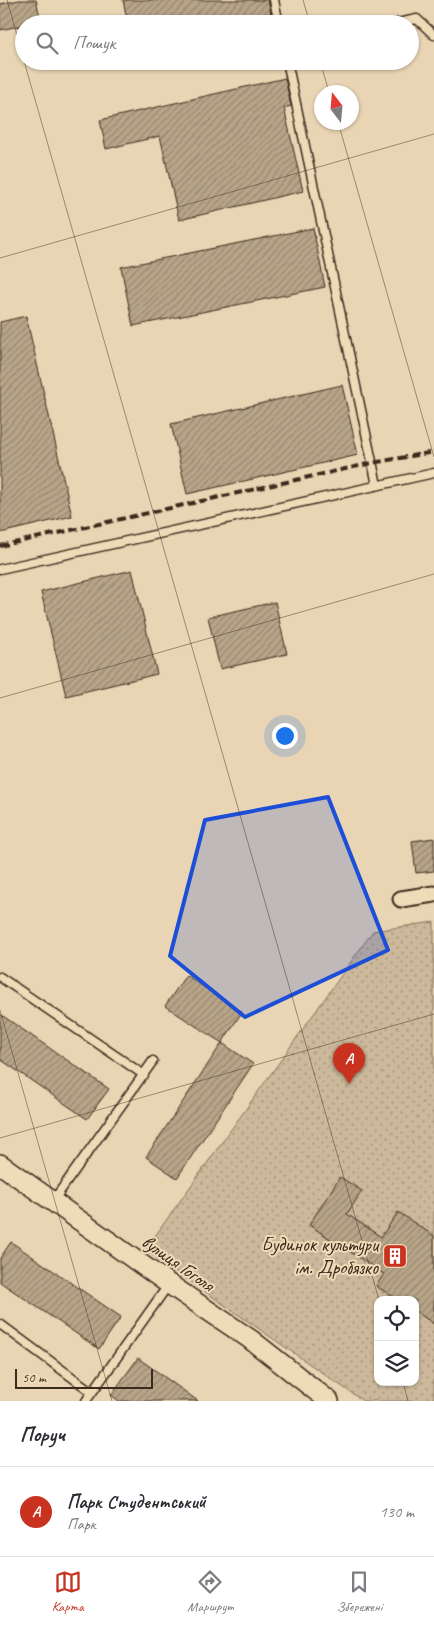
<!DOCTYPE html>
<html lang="uk">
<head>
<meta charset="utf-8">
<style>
  :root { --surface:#fff; --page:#f2f2f3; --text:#2b2b33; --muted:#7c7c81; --line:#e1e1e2; --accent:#c8321e }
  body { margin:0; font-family:Caveat,sans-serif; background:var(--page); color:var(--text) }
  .controls { position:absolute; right:15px; bottom:15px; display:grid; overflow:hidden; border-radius:10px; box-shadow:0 1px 4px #0004 }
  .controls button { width:45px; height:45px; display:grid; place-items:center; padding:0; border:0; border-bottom:1px solid var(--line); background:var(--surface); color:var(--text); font:25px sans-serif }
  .compass { position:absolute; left:314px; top:85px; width:45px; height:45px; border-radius:50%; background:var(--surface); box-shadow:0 1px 4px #0004; rotate:344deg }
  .scale { position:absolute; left:15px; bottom:12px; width:138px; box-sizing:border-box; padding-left:5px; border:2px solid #3b2a1e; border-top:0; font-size:14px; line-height:18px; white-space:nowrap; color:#3b2a1e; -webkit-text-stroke:4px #f0dbb9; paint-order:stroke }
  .you { position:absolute; left:284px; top:735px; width:18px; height:18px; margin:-12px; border:4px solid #fff; border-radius:50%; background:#1a73e8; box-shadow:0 0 0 8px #1a73e833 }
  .badge { display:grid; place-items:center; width:32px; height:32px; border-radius:50%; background:var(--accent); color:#fff; font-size:16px; font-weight:700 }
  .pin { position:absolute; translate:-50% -41px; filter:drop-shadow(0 1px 2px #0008) }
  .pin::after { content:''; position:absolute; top:26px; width:18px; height:15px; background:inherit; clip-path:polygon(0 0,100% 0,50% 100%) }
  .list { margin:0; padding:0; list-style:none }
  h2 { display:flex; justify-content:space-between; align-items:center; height:65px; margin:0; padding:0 20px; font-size:21px }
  h2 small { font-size:16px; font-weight:400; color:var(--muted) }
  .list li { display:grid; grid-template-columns:32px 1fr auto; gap:15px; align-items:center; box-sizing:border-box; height:90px; padding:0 20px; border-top:1px solid var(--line) }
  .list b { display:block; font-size:19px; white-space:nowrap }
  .list p { margin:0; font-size:16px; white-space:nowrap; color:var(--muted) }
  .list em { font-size:16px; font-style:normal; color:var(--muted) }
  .icon { flex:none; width:28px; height:28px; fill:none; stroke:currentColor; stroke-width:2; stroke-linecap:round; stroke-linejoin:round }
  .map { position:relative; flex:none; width:434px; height:1401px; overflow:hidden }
  .search { position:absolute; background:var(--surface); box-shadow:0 1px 4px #0004; left:15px; right:15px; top:15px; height:55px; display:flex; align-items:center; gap:12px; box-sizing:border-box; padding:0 18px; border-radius:28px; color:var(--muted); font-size:19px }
  .sheet { height:155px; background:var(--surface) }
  nav { display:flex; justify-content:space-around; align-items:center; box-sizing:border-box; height:70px; border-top:1px solid var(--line); background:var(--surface); font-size:14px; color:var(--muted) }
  nav a { display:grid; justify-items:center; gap:2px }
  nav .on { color:var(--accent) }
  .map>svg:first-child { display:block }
  .park { fill:url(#park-dots); stroke:#84715c; fill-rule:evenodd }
  .building { fill:url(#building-hatch); stroke:#3b2a1e }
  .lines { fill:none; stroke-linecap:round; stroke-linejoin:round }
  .service-casing { stroke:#3b2a1e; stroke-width:11 }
  .minor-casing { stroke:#3b2a1e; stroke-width:19 }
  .tertiary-casing { stroke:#3b2a1e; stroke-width:22 }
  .service { stroke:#f0dbb9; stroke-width:8 }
  .minor { stroke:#f0dbb9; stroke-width:15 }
  .tertiary { stroke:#f0dbb9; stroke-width:19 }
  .rail { stroke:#3b2a1e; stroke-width:4; stroke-dasharray:8 4; stroke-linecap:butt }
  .marked { fill:#1d4ed8; fill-opacity:0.2; stroke:#1d4ed8; stroke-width:4; stroke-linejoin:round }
  .ticks { fill:none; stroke:#3b2a1e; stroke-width:1; stroke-opacity:0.45 }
  .labels { text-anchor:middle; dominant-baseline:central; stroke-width:4; stroke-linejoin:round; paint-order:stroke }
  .poi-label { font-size:20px; fill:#3b2a1e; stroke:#f0dbb9; text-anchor:end }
  .street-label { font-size:20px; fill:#3b2a1e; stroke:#f0dbb9 }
</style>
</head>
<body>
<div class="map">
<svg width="434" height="1401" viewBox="0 0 434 1401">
  <defs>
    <pattern id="park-dots" width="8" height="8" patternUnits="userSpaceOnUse" patternTransform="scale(1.25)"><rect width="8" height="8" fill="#ccb89a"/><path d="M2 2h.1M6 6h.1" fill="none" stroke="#a7967d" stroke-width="1.8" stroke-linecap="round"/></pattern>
    <pattern id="building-hatch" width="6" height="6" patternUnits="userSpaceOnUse" patternTransform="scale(1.25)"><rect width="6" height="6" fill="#b8a589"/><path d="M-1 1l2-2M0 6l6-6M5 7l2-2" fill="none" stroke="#97876f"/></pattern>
  </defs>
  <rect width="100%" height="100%" fill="#e9d4b3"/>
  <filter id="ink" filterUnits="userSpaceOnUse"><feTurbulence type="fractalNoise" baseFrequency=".02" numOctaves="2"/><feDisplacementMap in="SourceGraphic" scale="10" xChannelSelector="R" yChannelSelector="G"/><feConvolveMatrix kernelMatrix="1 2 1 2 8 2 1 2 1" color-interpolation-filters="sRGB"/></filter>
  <g filter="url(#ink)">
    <path class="park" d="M 434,922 L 434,1401 L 363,1401 L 145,1250 L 373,931 ZM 378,1300 L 415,1300 L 415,1382 L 378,1382 Z"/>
    <path class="building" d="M 19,0 L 36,0 L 41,21 L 24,24 L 24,25 L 0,30 L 0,4 Z
      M 123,0 L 268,0 L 273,24 L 128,24 Z
      M 285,78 L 291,106 L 284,108 L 303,191 L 179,220 L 160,136 L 106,149 L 100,120 Z
      M 313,228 L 325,287 L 133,326 L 121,267 Z
      M 26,316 L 72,516 L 0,533 L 0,322 Z
      M 342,385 L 358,455 L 187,494 L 171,424 Z
      M 132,570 L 157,674 L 66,696 L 41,592 Z
      M 275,602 L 287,654 L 220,669 L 208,617 Z
      M 434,838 L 434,871 L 416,873 L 412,841 Z
      M 186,975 L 242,1012 L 222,1043 L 165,1006 Z
      M 0,1014 L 109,1089 L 87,1119 L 0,1059 Z
      M 222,1043 L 253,1064 L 177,1178 L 146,1157 Z
      M 340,1177 L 362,1191 L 347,1214 L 381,1237 L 398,1212 L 434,1236 L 434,1324 L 415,1311 L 415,1300 L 398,1300 L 376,1286 L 384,1274 L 309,1225 Z
      M 11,1242 L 121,1317 L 99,1349 L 0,1282 L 0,1258 Z
      M 138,1358 L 198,1401 L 119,1401 L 111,1395 Z"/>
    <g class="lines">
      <defs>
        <path id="service" d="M 274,0 L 279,24
          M 393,24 L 417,19 L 434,35
          M 287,61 L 377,485
          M 0,569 L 434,473
          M 0,977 L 144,1075
          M 53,1201 L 153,1061
          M 0,1324 L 92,1392
          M 86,1401 L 169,1284"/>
        <path id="minor" d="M 401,899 L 434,894"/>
        <path id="tertiary" d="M 0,1164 L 169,1284 L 250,1339 L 329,1401"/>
      </defs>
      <use href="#service" class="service-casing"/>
      <use href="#minor" class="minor-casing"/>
      <use href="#tertiary" class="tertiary-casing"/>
      <use href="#service" class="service"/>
      <use href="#minor" class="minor"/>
      <use href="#tertiary" class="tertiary"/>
      <path class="rail" d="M 0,546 L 372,463 L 434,452"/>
    </g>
  </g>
  <path class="marked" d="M 328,797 L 388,950 L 245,1017 L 170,956 L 205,820 Z"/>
  <path class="ticks" d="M 7,0 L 24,60M 303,0 L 310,24M 24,61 L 379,1300M 320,61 L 329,92M 338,122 L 434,457M 0,258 L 434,134M 0,698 L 434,574M 0,1010 L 112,1401M 0,1138 L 434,1014M 403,1382 L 408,1401"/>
  <defs>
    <symbol id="building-square" viewBox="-11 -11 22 22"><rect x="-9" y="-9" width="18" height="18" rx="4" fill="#c8321e" stroke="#f0dbb9"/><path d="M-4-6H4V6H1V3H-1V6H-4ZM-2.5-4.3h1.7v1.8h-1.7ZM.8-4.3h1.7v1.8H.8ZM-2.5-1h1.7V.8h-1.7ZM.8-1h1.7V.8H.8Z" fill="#fff"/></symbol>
  </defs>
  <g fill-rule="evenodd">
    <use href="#building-square" x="381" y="1242" width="28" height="28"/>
  </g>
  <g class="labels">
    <g class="poi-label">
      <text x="378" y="1244">Будинок культури<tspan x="378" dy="23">ім. Дробязко</tspan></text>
    </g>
    <g class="street-label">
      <text transform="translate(178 1263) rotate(35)">вулиця Гоголя</text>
    </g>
  </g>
</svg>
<div class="controls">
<button><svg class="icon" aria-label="locate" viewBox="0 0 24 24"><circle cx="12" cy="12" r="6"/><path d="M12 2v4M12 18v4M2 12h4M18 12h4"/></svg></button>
<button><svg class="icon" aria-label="layers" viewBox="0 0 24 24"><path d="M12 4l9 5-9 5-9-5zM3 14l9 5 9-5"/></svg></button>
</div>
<svg class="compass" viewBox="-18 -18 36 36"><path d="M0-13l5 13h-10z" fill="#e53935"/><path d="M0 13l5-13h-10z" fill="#7c7c81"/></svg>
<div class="scale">50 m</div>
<div class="you"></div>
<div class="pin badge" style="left:349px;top:1084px">A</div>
<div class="search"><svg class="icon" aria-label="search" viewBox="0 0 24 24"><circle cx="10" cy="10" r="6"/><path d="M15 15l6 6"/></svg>Пошук</div>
</div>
<section class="sheet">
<h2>Поруч<small></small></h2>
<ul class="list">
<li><span class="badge">A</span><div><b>Парк Студентський</b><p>Парк</p></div><em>130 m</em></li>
</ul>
</section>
<nav>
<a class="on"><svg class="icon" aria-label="map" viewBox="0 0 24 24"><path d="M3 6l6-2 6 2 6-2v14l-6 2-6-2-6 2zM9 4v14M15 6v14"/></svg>Карта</a>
<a><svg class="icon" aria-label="directions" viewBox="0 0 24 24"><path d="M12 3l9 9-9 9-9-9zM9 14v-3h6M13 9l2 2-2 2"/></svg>Маршрут</a>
<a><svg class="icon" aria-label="saved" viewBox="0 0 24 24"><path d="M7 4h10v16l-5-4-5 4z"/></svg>Збережені</a>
</nav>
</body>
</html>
